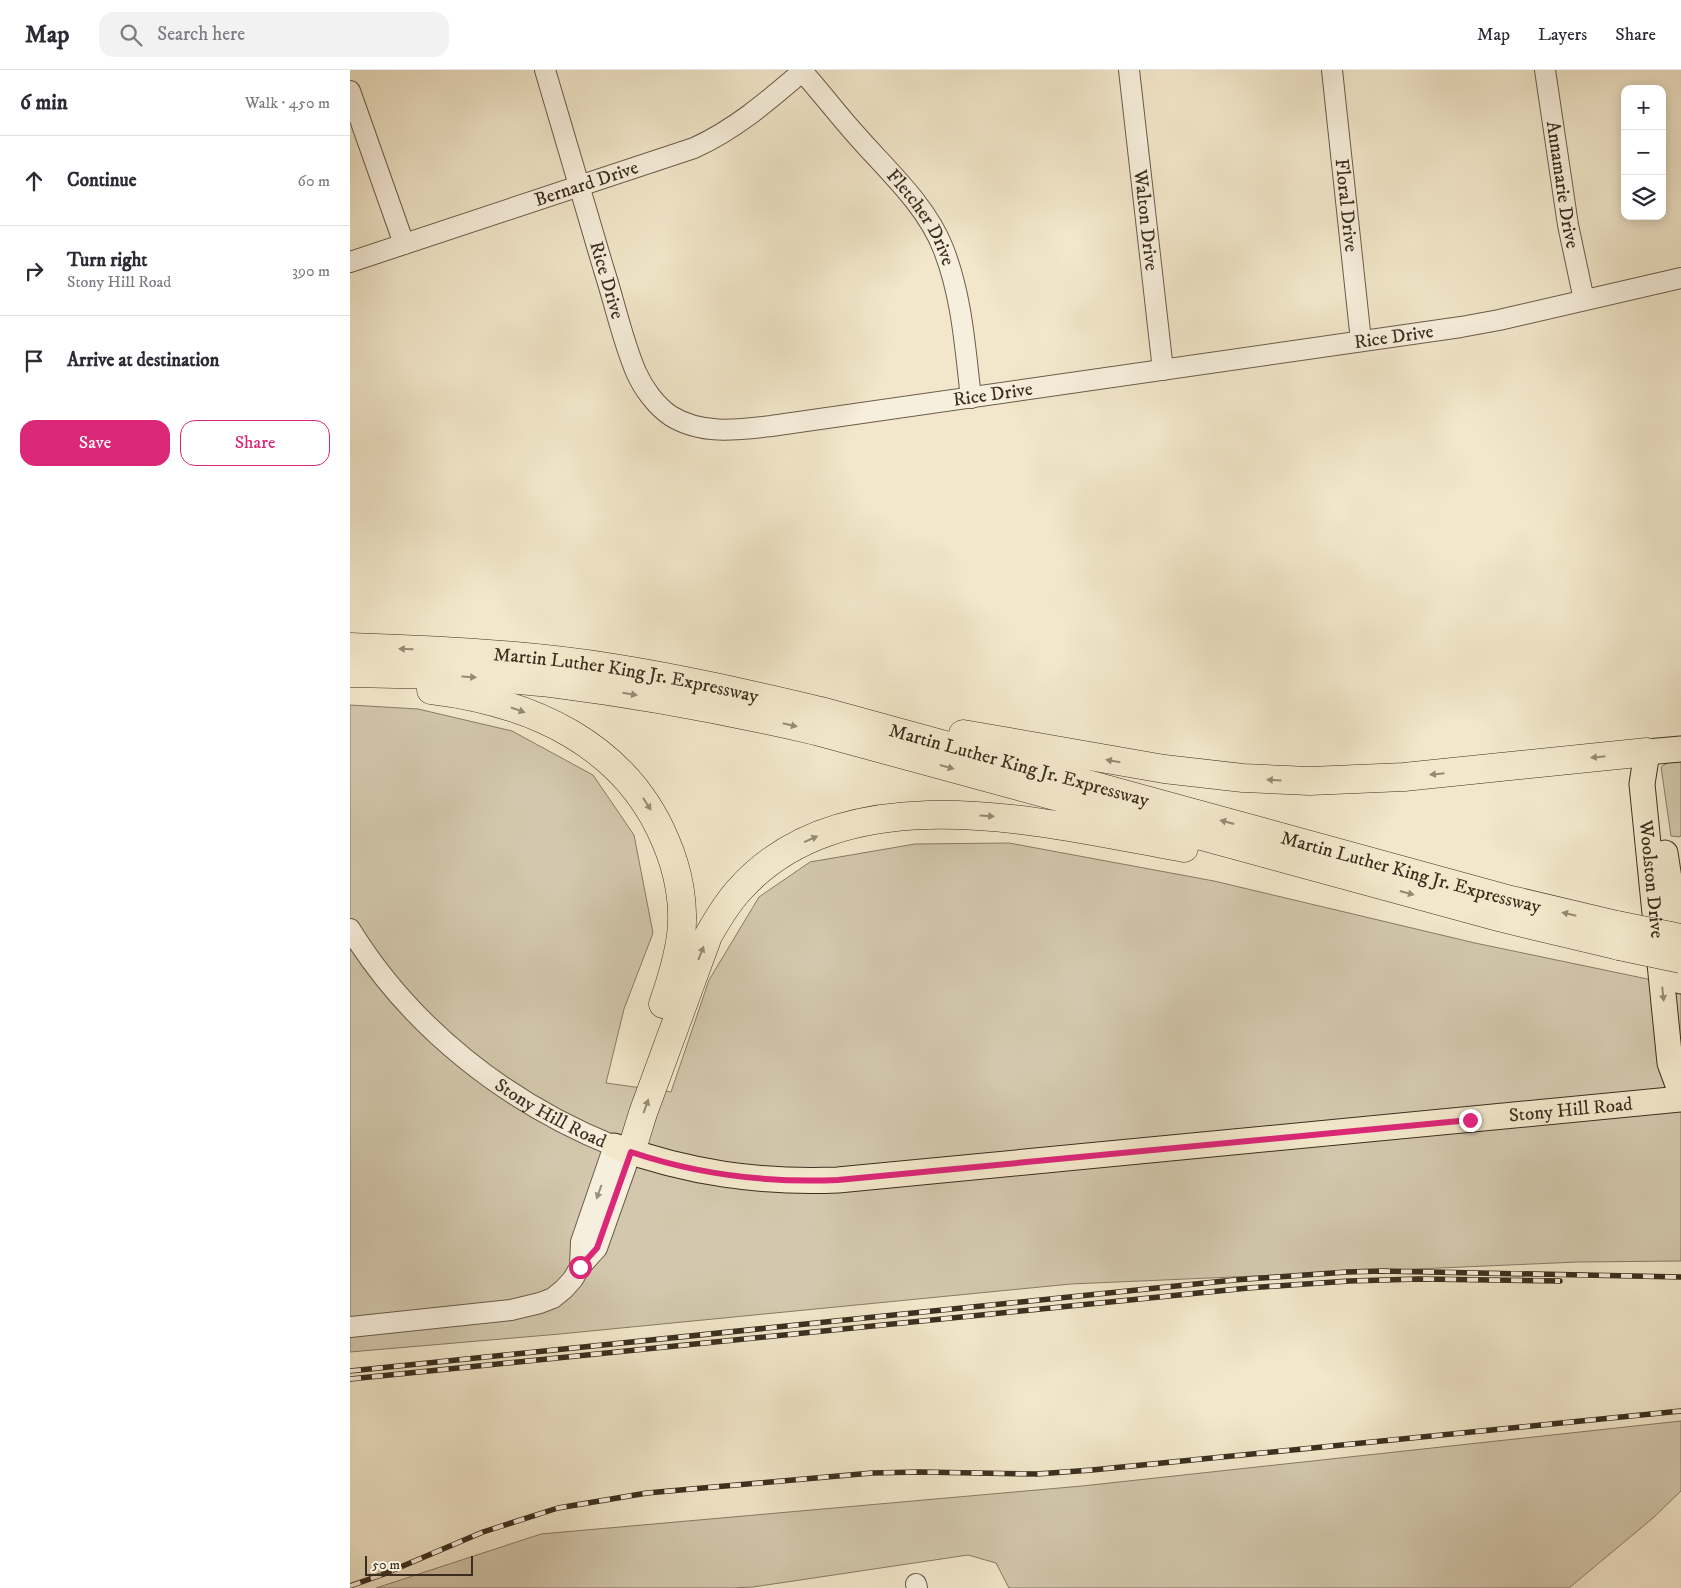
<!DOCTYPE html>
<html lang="en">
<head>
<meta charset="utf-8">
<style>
  :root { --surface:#fff; --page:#f2f2f3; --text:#2b2b33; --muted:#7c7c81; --line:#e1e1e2; --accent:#db2777 }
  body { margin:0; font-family:"IM FELL DW Pica",serif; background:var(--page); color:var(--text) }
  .controls { position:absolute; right:15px; top:15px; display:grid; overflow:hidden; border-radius:10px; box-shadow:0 2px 12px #0003 }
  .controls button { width:45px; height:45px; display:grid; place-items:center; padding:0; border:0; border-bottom:1px solid var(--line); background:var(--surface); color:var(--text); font:25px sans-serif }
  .scale { position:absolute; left:15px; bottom:12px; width:108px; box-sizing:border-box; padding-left:5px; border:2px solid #3c2e1f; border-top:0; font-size:14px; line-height:18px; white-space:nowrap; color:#3c2e1f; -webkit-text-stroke:4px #f7efdd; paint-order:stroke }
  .stop { position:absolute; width:15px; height:15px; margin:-11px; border:4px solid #db2777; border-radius:50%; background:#fff }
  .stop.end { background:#db2777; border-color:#fff; box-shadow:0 1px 5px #0008 }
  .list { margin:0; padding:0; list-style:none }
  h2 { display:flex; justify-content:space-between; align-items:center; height:65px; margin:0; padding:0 20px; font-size:21px }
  h2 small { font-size:16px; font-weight:400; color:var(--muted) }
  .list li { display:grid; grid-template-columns:32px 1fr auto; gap:15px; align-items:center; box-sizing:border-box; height:90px; padding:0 20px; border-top:1px solid var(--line) }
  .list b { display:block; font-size:19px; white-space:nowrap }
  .list p { margin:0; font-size:16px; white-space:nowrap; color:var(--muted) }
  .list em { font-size:16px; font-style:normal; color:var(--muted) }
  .actions { display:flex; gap:10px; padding:15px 20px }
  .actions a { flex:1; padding:11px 0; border:1px solid var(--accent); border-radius:15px; text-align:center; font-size:18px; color:var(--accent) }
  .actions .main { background:var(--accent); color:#fff }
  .icon { flex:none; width:28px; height:28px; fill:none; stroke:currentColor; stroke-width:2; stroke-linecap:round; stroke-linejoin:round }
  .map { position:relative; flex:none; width:1331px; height:1518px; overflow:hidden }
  header { display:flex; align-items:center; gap:30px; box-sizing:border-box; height:70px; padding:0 25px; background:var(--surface); border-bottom:1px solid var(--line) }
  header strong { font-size:24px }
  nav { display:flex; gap:28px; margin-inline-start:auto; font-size:18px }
  .search { width:350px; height:45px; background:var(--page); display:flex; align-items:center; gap:12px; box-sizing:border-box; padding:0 18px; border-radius:15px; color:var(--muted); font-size:19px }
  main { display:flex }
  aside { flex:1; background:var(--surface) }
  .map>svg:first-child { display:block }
  .green { fill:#d3c8ad; stroke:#887b66 }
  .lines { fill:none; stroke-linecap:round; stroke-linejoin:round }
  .minor-casing { stroke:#6a5c4a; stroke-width:22 }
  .major-casing { stroke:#3c2e1f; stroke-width:27 }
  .highway-casing { stroke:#3c2e1f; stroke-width:29 }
  .minor { stroke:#f7efdd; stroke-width:20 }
  .major { stroke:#f2e7ca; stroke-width:25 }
  .highway { stroke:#f2e7ca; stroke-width:28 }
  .rail-casing { stroke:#3c2e1f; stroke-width:5.5 }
  .rail { stroke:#f7efdd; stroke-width:4; stroke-dasharray:11; stroke-linecap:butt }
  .highway-bridge-casing { stroke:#3c2e1f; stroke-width:29; stroke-linecap:butt }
  .highway-bridge { stroke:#f2e7ca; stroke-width:28 }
  .oneway { fill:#978a74 }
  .oneway2 { fill:#9a8e7e }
  .route { stroke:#db2777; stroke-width:6 }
  .labels { text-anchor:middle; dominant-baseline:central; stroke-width:4; stroke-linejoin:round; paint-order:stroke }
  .street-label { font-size:19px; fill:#3c2e1f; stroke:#f7efdd }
</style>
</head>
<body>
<header>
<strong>Map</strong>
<div class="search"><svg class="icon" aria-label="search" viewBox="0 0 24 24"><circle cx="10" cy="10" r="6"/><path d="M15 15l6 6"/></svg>Search here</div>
<nav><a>Map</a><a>Layers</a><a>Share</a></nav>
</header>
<main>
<aside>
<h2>6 min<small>Walk · 450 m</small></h2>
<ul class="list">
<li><svg class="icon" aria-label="ahead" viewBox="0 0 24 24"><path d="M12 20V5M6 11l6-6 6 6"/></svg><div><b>Continue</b></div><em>60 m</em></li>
<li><svg class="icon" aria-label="right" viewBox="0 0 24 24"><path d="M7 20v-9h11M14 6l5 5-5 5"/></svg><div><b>Turn right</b><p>Stony Hill Road</p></div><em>390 m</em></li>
<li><svg class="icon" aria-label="arrive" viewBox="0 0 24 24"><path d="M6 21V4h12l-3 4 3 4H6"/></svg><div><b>Arrive at destination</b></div></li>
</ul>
<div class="actions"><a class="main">Save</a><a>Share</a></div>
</aside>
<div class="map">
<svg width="1331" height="1518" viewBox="0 0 1331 1518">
  <rect width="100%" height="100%" fill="#f2e7ca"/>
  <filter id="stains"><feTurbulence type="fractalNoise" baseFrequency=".004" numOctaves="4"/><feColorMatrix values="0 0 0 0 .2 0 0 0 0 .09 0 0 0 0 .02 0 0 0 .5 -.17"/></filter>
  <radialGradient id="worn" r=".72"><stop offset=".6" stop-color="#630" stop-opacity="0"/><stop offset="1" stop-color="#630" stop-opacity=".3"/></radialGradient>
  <path class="green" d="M 0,635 L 68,639 L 162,661 L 243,705 L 284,765 L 303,863 L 274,939 L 256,1013 L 321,1022 L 359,910 L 409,827 L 460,792 L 565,774 L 659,773 L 864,811 L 1125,873 L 1331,916 L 1331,1191 L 1228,1192 L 721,1214 L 210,1264 L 0,1282 Z
    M 1331,690 L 1331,765 L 1330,767 L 1321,766 L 1311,697 L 1319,692 Z
    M 1331,1351 L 1331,1421 L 1303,1448 L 1219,1518 L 659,1518 L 646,1493 L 618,1485 L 403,1517 L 382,1518 L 26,1518 L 191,1464 L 732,1416 Z"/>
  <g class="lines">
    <defs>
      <g id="minor">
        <path id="s1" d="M 195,0 C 215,67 235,134 254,200 C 265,234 272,269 286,302 C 293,318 306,336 321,346 C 352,365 387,360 421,356 L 1111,257 L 1149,250 L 1331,208"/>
        <path id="s2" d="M 451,0 C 471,22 488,45 508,67 C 538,101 576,135 593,178 C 612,226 615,277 621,328"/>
        <path id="s3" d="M 779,0 L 813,300"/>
        <path id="s4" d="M 982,0 L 1011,271"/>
        <path id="s5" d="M 1195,0 L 1218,155 L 1234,230"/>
        <path d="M 0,21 L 54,174"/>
        <path id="s6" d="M 0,192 L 344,78 C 386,59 419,30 454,0"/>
        <path id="s7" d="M 0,859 C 61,958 157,1033 264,1076 L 231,1172 L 230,1197"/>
        <path d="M 0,1257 L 161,1240 L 190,1233 L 203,1228 L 214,1219 L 223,1209 L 230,1197 L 247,1178 L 281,1082"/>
        <path d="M 566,1514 L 567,1518"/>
      </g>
      <g id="major">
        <path id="s8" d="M 1297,682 L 1292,714 L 1320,993 L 1331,1023"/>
        <path d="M 1297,682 L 1331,679"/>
        <path d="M 1315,783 L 1323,834 L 1331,911"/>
        <path id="s9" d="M 264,1076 C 339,1103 409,1113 488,1110 L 1331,1029"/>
      </g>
      <g id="highway">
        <path id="s10" d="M 0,577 C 88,580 176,584 264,598 C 334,609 402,625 471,641 L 1157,829 L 1267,855"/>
        <path d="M 0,603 C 69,604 139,606 208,614 C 295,625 380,641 466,661 L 1152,848 L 1269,876"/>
        <path d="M 81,620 C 181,632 276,674 316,772 C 328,800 335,834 331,865 C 328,889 321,911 313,934"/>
        <path d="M 613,664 L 814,699 L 893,708 L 960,711 L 1054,707 L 1297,682"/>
        <path d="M 281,1082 L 293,1043 L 358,866 C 367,850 377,833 390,819 C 497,700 699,754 834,778"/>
      </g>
    </defs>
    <use href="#minor" class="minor-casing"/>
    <use href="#major" class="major-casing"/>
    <use href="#highway" class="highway-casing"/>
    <use href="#minor" class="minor"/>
    <use href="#major" class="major"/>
    <use href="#highway" class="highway"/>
    <defs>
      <path id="rail" d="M 0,1301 L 884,1210 L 997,1202 L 1031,1201 L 1331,1207
        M 0,1309 L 898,1218 L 999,1211 L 1069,1209 L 1210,1211
        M 0,1516 L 34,1504 L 133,1462 L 208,1438 L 297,1423 L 522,1403 L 570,1402 L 687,1404 L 742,1400 L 1331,1341"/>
    </defs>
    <use href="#rail" class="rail-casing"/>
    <use href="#rail" class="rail"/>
    <defs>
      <path id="highway-bridge" d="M 1267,855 L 1331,868
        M 1269,876 L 1331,889"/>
    </defs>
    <use href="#highway-bridge" class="highway-bridge-casing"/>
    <use href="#highway-bridge" class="highway-bridge"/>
  </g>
  <defs><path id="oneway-solid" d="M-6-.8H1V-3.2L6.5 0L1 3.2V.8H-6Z" transform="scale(1.25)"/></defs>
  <g class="oneway">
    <use href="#oneway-solid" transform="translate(56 579) rotate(-178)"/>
    <use href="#oneway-solid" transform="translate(119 607) rotate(4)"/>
    <use href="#oneway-solid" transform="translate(280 624) rotate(9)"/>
    <use href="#oneway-solid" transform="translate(168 640) rotate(19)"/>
    <use href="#oneway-solid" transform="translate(440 655) rotate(13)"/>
    <use href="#oneway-solid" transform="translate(1248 687) rotate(174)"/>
    <use href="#oneway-solid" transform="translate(763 691) rotate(-170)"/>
    <use href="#oneway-solid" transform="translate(597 697) rotate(15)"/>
    <use href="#oneway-solid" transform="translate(1087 704) rotate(174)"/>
    <use href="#oneway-solid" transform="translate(924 710) rotate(-177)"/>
    <use href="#oneway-solid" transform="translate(297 734) rotate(57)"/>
    <use href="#oneway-solid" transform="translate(637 746) rotate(3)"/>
    <use href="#oneway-solid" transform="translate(877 752) rotate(-165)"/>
    <use href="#oneway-solid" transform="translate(461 769) rotate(-24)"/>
    <use href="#oneway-solid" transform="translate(1057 823) rotate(15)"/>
    <use href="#oneway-solid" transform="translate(1219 844) rotate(-167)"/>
    <use href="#oneway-solid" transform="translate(351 883) rotate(-69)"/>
    <use href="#oneway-solid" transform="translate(1313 924) rotate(84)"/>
    <use href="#oneway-solid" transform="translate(296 1036) rotate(-70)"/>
  </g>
  <use class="oneway2" href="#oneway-solid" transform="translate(249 1122) rotate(110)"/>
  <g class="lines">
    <path class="route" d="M 230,1197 L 247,1178 L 281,1082 C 349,1105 417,1113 488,1110 L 1120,1050"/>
  </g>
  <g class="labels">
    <g class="street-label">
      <text stroke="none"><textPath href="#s6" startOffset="249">Bernard Drive</textPath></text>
      <text stroke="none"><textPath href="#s5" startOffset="116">Annamarie Drive</textPath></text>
      <text stroke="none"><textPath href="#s4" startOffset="136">Floral Drive</textPath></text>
      <text stroke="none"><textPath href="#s2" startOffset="191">Fletcher Drive</textPath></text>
      <text stroke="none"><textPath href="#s3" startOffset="151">Walton Drive</textPath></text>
      <text stroke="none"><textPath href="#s1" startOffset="219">Rice Drive</textPath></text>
      <text stroke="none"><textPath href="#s1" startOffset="1104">Rice Drive</textPath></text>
      <text stroke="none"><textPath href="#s1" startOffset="699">Rice Drive</textPath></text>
      <text stroke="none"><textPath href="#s10" startOffset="278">Martin Luther King Jr. Expressway</textPath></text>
      <text stroke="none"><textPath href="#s10" startOffset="682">Martin Luther King Jr. Expressway</textPath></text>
      <text stroke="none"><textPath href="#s10" startOffset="1088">Martin Luther King Jr. Expressway</textPath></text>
      <text stroke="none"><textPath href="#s8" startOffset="128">Woolston Drive</textPath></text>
      <text stroke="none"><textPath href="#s9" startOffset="964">Stony Hill Road</textPath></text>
      <text stroke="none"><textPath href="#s7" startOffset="276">Stony Hill Road</textPath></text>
    </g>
  </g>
  <rect width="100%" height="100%" filter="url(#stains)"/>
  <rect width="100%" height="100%" fill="url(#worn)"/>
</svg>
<div class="controls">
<button>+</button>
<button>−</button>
<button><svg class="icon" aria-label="layers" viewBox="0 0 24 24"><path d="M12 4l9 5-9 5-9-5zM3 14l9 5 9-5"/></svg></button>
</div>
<div class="scale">50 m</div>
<div class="stop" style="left:230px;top:1197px"></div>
<div class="stop end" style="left:1120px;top:1050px"></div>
</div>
</main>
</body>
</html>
